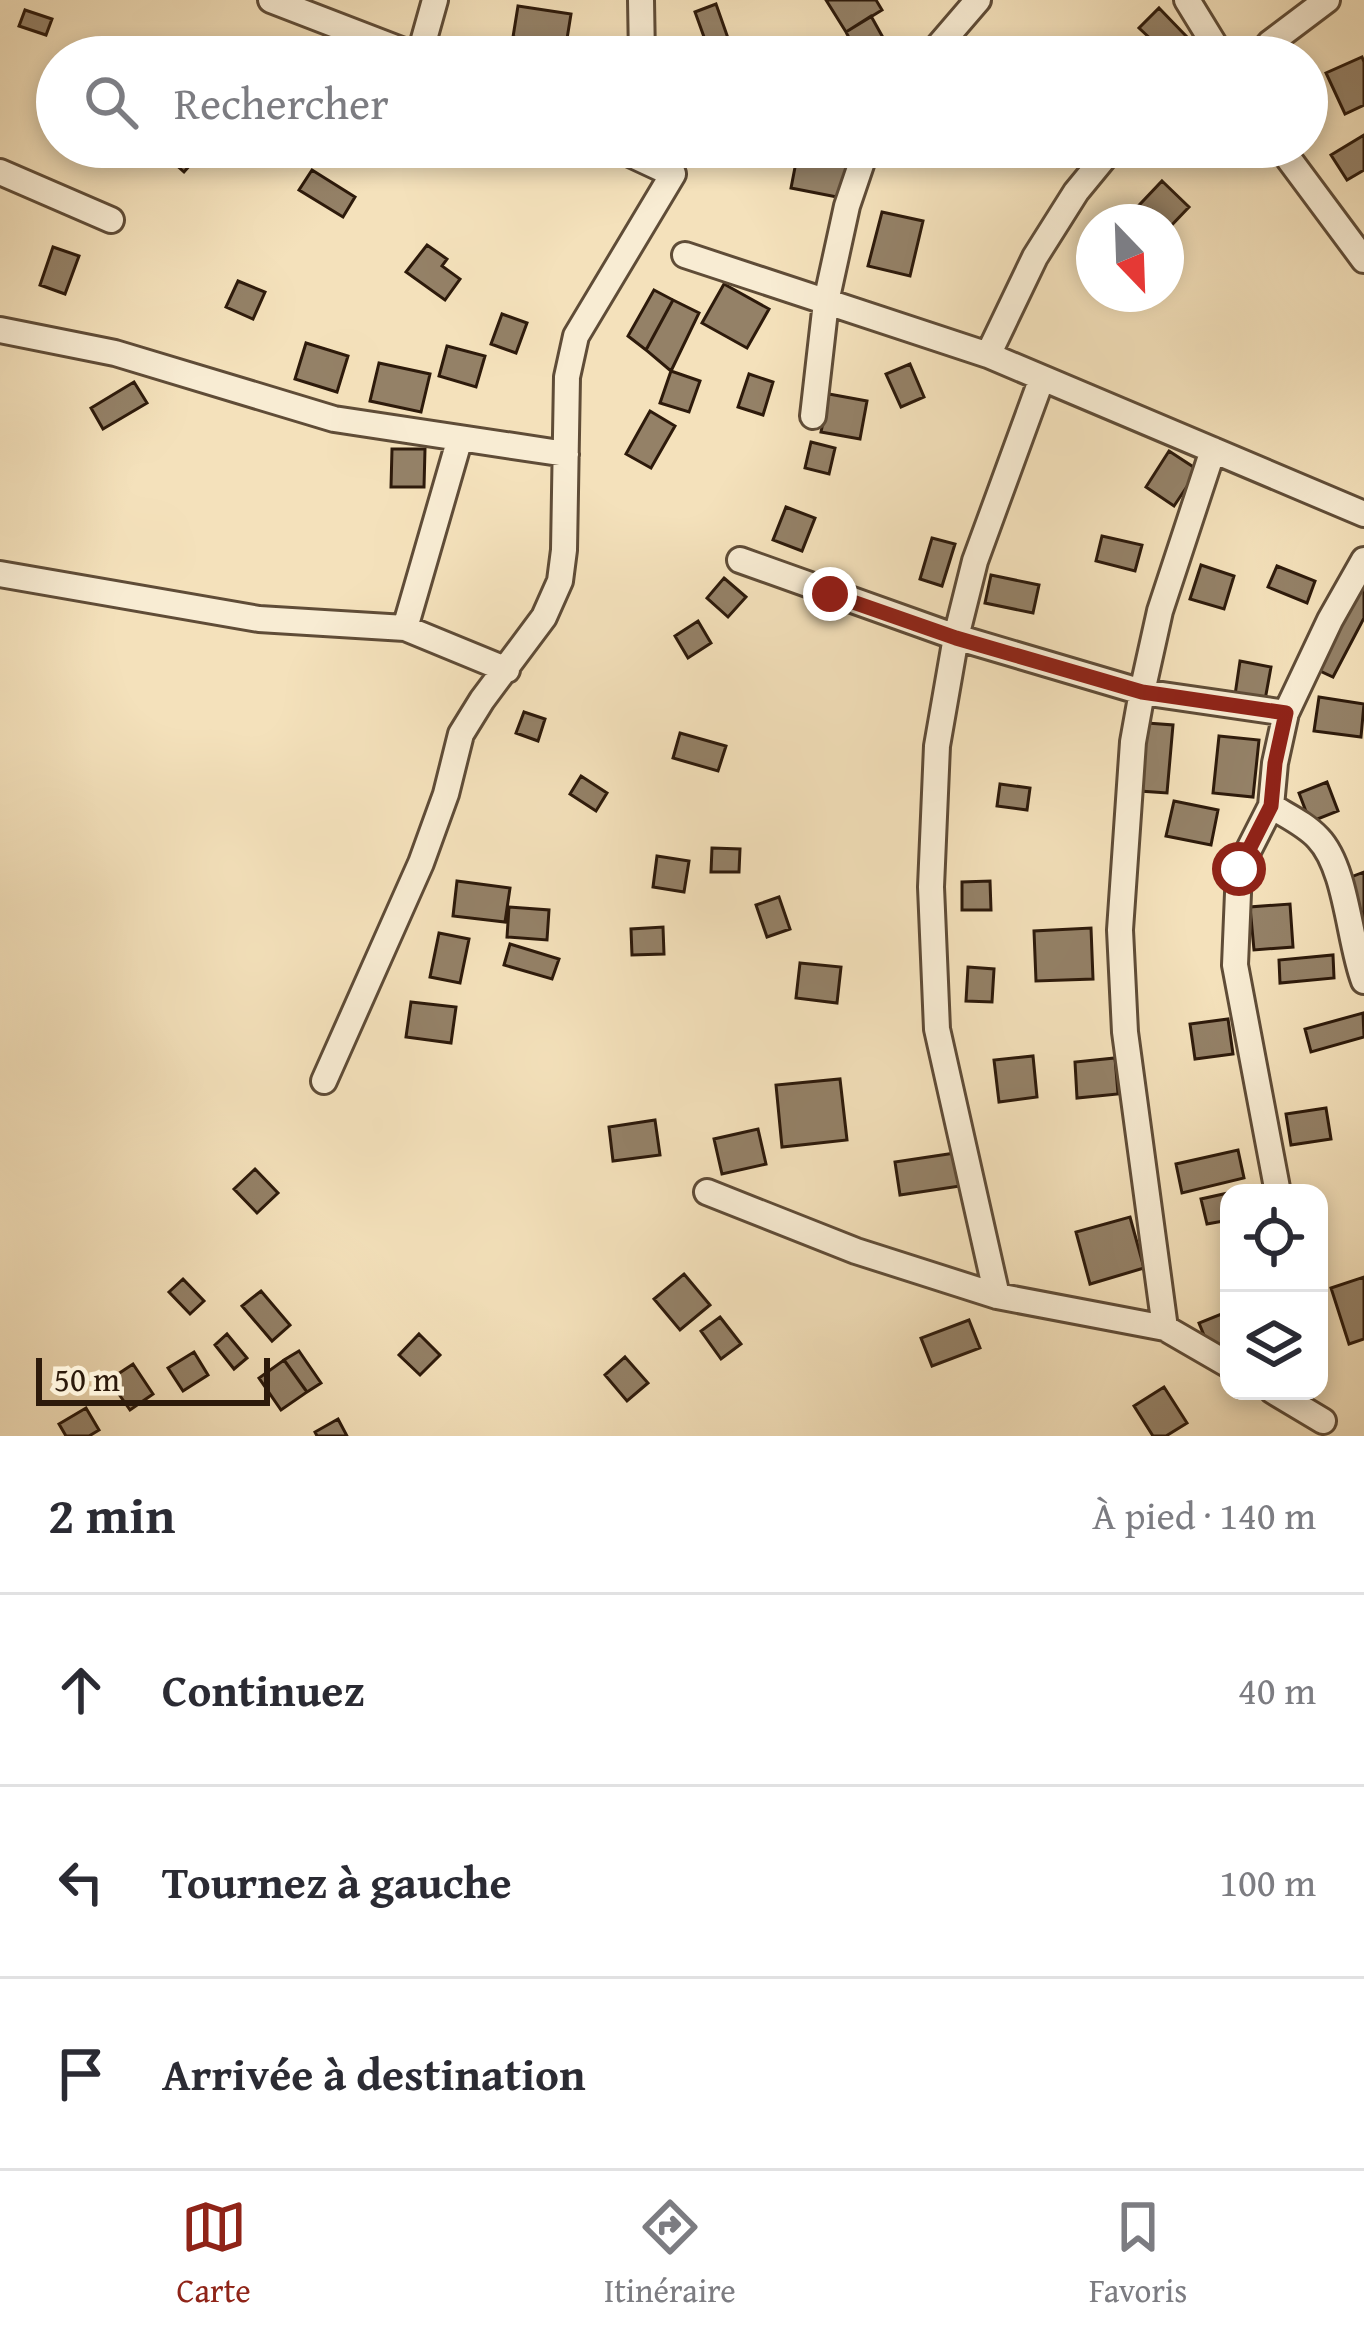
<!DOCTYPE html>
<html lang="fr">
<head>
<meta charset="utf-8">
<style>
  :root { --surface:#fff; --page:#f2f2f3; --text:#2b2b33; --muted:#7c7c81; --line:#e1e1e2; --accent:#8f2418 }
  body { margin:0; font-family:"Gentium Book Plus",serif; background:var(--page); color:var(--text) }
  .controls { position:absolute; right:36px; bottom:36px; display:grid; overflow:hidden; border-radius:24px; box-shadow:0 6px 18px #0003 }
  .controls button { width:108px; height:108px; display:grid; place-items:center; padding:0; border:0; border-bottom:3px solid var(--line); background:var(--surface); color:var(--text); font:60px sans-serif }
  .compass { position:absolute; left:1076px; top:204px; width:108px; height:108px; border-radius:50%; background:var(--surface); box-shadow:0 6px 18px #0003; rotate:157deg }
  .scale { position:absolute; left:36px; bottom:30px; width:234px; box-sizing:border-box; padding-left:12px; border:6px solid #2d1a0b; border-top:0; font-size:33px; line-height:42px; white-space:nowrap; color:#2d1a0b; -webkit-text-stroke:9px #f8ecd3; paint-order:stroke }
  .stop { position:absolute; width:36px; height:36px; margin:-27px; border:9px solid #8f2418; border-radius:50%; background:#fff }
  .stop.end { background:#8f2418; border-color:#fff; box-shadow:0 3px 12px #0008 }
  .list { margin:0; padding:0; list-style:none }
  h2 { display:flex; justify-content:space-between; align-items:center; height:156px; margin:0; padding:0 48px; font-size:51px }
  h2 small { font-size:39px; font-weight:400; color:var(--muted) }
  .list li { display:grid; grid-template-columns:78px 1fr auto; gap:36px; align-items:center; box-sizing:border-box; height:192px; padding:0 48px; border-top:3px solid var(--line) }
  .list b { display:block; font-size:45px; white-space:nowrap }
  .list em { font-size:39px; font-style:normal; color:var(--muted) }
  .icon { flex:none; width:66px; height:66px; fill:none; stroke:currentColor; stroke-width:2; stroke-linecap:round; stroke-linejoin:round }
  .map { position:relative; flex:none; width:1364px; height:1436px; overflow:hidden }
  .search { position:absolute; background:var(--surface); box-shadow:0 6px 18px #0003; left:36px; right:36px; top:36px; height:132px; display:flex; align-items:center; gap:30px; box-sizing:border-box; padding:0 42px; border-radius:66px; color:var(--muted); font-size:45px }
  .sheet { height:732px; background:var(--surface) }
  nav { display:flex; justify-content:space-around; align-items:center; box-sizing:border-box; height:168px; border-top:3px solid var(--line); background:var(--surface); font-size:33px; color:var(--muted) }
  nav a { display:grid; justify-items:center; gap:6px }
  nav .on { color:var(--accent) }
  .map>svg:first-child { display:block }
  .building { fill:#948167; stroke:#2d1a0b; stroke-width:3 }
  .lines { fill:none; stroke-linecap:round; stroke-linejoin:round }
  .minor-casing { stroke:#5f4c37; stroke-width:30 }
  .minor { stroke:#f8ecd3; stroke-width:24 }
  .route { stroke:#8f2418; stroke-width:15 }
</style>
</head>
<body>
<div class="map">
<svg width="1364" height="1436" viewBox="0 0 1364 1436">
  <rect width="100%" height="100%" fill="#f4e1bb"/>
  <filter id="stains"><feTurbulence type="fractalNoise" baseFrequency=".00167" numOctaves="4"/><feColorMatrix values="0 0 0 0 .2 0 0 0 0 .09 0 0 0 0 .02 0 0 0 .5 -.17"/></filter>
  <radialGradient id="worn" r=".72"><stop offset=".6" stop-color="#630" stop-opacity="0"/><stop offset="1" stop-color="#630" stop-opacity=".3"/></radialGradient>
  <path class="building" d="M 826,0 L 876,0 L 882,10 L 846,32 Z
    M 716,4 L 729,41 L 708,48 L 695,12 Z
    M 518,6 L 571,14 L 566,45 L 513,37 Z
    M 1159,8 L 1188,38 L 1170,57 L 1139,28 Z
    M 25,10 L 52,19 L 46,35 L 19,26 Z
    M 871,16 L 891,52 L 882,57 L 859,57 L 846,32 Z
    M 1362,57 L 1364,62 L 1364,105 L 1345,114 L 1326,73 Z
    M 1364,135 L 1364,170 L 1347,180 L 1331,155 Z
    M 173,147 L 193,147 L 200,154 L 184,172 L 165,155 Z
    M 797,157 L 848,167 L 842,198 L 791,188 Z
    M 312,170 L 355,197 L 343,217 L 299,190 Z
    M 1162,181 L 1189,207 L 1166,231 L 1166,222 L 1128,222 L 1126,219 Z
    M 882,212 L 923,221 L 910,276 L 868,266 Z
    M 427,245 L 447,259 L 442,266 L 460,279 L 445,300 L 406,272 Z
    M 53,247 L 79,256 L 65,294 L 40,285 Z
    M 238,281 L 265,292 L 253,319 L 226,307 Z
    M 724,284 L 769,309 L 747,348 L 702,323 Z
    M 654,290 L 673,300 L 646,350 L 628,336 Z
    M 673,300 L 699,313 L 671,371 L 646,350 Z
    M 502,314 L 527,323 L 516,353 L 491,344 Z
    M 306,343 L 348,356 L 337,392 L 295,379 Z
    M 447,346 L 485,356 L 476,387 L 439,376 Z
    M 379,363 L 430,374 L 421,412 L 370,401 Z
    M 910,364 L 924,397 L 901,407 L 886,374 Z
    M 671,371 L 700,381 L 689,412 L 660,403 Z
    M 749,374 L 773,382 L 763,415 L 738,407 Z
    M 134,382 L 147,403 L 103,429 L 91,408 Z
    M 829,394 L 867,401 L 860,439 L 821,432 Z
    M 650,411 L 675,426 L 651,468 L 626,454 Z
    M 811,442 L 835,448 L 829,474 L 805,468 Z
    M 392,449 L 425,449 L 424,487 L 391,487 Z
    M 1169,451 L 1198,470 L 1174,506 L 1146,487 Z
    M 786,507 L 815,518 L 802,551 L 773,540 Z
    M 1102,536 L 1142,545 L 1135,571 L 1096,561 Z
    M 932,538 L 955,544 L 942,586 L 920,579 Z
    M 1201,565 L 1234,576 L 1224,609 L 1190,599 Z
    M 1277,566 L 1315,581 L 1307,603 L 1268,587 Z
    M 991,575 L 1039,585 L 1033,613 L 985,603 Z
    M 724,578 L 746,597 L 728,617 L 707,598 Z
    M 1360,589 L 1364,591 L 1364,618 L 1333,677 L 1318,670 Z
    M 698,621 L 711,643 L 688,658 L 675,636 Z
    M 1240,661 L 1271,667 L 1265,700 L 1235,695 Z
    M 1319,697 L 1364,704 L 1361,737 L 1314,731 Z
    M 524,712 L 545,719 L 538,741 L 516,733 Z
    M 1147,723 L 1173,725 L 1167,793 L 1140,791 Z
    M 680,733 L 726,746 L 718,771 L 673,758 Z
    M 1219,736 L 1259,740 L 1253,797 L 1213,793 Z
    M 581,776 L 607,793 L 596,811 L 570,794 Z
    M 1327,782 L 1338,811 L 1310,822 L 1299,793 Z
    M 1000,784 L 1030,788 L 1027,810 L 997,806 Z
    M 1174,801 L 1218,810 L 1211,845 L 1166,836 Z
    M 712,848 L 740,849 L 739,872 L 711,872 Z
    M 657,856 L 689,861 L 684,892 L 653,887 Z
    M 1364,872 L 1364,919 L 1348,878 Z
    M 457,881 L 510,888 L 505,922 L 453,916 Z
    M 990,881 L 991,910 L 962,910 L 962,882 Z
    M 779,897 L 790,929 L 767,937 L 756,905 Z
    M 1290,904 L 1293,947 L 1254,950 L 1250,907 Z
    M 509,907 L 549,910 L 547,940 L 507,937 Z
    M 663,927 L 664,954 L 632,955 L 631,929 Z
    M 1091,928 L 1093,979 L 1036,981 L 1034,931 Z
    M 439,933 L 469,939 L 460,983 L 430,977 Z
    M 510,944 L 559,959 L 552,979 L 504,965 Z
    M 1333,955 L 1334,978 L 1280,983 L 1279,960 Z
    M 800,963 L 841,967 L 837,1003 L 796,998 Z
    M 968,967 L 994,969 L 992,1002 L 966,1001 Z
    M 411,1002 L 456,1007 L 451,1043 L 406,1037 Z
    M 1363,1013 L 1364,1037 L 1311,1052 L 1305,1029 Z
    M 1228,1019 L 1233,1054 L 1195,1059 L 1190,1024 Z
    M 1033,1056 L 1037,1097 L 999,1102 L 994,1060 Z
    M 1115,1058 L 1118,1094 L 1077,1098 L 1075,1062 Z
    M 840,1079 L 847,1140 L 782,1147 L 776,1085 Z
    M 1326,1108 L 1331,1139 L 1291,1145 L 1286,1114 Z
    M 655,1120 L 660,1155 L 613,1161 L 609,1127 Z
    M 758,1129 L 766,1164 L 722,1174 L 714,1139 Z
    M 1238,1150 L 1244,1178 L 1182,1193 L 1176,1164 Z
    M 955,1153 L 960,1186 L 900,1195 L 895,1162 Z
    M 255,1169 L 278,1193 L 257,1213 L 234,1189 Z
    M 1259,1186 L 1260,1193 L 1229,1193 L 1229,1220 L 1207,1224 L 1201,1199 Z
    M 1130,1217 L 1144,1268 L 1090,1284 L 1076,1232 Z
    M 684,1274 L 710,1305 L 680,1330 L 654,1299 Z
    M 1364,1277 L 1364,1339 L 1349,1344 L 1331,1288 Z
    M 183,1279 L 204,1301 L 190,1314 L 169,1292 Z
    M 261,1291 L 290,1325 L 272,1341 L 242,1306 Z
    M 1229,1311 L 1229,1348 L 1212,1355 L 1199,1323 Z
    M 720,1317 L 741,1344 L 721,1359 L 701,1331 Z
    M 969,1320 L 980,1348 L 932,1366 L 921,1338 Z
    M 227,1334 L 247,1358 L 234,1369 L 215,1345 Z
    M 419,1334 L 440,1355 L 420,1375 L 399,1355 Z
    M 299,1351 L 321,1383 L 307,1392 L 284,1360 Z
    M 194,1352 L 208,1375 L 183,1391 L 168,1368 Z
    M 625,1357 L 648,1383 L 627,1401 L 605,1375 Z
    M 284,1360 L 307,1392 L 281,1410 L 259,1378 Z
    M 133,1364 L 153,1394 L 130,1410 L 109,1380 Z
    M 1164,1387 L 1187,1423 L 1166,1436 L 1153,1436 L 1134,1406 Z
    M 86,1408 L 99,1430 L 89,1436 L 66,1436 L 59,1424 Z
    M 338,1419 L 347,1436 L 317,1436 L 315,1432 Z"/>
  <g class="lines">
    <defs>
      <path id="minor" d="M 271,0 L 419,57
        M 641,0 L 642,57
        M 1187,0 L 1222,57
        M 419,57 L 435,0
        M 929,57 L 978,0
        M 1258,57 L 1270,43 L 1327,0
        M 615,147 L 673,174
        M 1280,147 L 1364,260
        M 0,172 L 111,220
        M 685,255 L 988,355 L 1364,514
        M 0,330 L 115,353 L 334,419 L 566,454
        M 988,355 L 1035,257 L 1076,192 L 1113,147
        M 813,416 L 826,302 L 847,206 L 867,147
        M 740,560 L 956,637 L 1142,692 L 1286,713
        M 0,574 L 259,619 L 405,628 L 507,670
        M 405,628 L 460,438
        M 1271,806 C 1287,816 1305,824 1318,838 C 1347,868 1349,942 1364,981
        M 324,1081 L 421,863 L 446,794 L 461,734 L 482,700 L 544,617 L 560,581 L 564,550 L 567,377 L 576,336 L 673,174 L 663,147
        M 707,1192 L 856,1251 L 997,1296 L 1165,1328 L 1229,1365
        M 1278,1193 L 1235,965 L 1239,869 L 1271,806 L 1275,763 L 1286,713 L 1330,620 L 1364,560
        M 997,1296 L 937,1029 L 931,887 L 937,746 L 956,637 L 975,561 L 1042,378
        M 1165,1328 L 1125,1032 L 1120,930 L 1133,742 L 1142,692 L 1160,611 L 1213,450
        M 1273,1391 L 1323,1421"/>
    </defs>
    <use href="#minor" class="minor-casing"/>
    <use href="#minor" class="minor"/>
  </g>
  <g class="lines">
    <path class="route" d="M 830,594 L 956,638 L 1142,692 L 1286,713 L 1275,763 L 1271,806 L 1239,869"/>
  </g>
  <rect width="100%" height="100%" filter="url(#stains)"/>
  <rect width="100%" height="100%" fill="url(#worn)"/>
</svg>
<div class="controls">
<button><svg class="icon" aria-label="locate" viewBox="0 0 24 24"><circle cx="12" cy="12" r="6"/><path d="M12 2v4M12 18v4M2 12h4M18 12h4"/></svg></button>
<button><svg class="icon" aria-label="layers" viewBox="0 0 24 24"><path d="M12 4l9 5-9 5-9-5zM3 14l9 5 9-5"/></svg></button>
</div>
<svg class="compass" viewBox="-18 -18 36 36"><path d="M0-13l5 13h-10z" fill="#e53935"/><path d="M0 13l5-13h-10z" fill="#7c7c81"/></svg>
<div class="scale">50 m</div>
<div class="stop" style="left:1239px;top:869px"></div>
<div class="stop end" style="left:830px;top:594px"></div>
<div class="search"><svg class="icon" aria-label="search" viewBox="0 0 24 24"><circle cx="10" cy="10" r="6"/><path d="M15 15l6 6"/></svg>Rechercher</div>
</div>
<section class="sheet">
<h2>2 min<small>À pied · 140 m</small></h2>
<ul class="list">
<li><svg class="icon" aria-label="ahead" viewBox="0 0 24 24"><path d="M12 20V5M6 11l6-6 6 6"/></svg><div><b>Continuez</b></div><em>40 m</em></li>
<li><svg class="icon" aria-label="left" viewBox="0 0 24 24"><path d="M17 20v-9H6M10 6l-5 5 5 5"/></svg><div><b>Tournez à gauche</b></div><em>100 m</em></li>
<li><svg class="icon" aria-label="arrive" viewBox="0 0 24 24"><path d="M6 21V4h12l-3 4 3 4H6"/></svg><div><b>Arrivée à destination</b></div></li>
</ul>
</section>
<nav>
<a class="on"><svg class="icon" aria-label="map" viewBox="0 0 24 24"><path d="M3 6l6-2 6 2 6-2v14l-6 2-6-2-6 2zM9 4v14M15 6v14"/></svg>Carte</a>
<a><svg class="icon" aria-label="directions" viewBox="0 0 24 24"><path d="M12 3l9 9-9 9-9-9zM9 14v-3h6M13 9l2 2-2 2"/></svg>Itinéraire</a>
<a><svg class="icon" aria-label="saved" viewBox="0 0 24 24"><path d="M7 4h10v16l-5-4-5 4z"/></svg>Favoris</a>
</nav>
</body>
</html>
